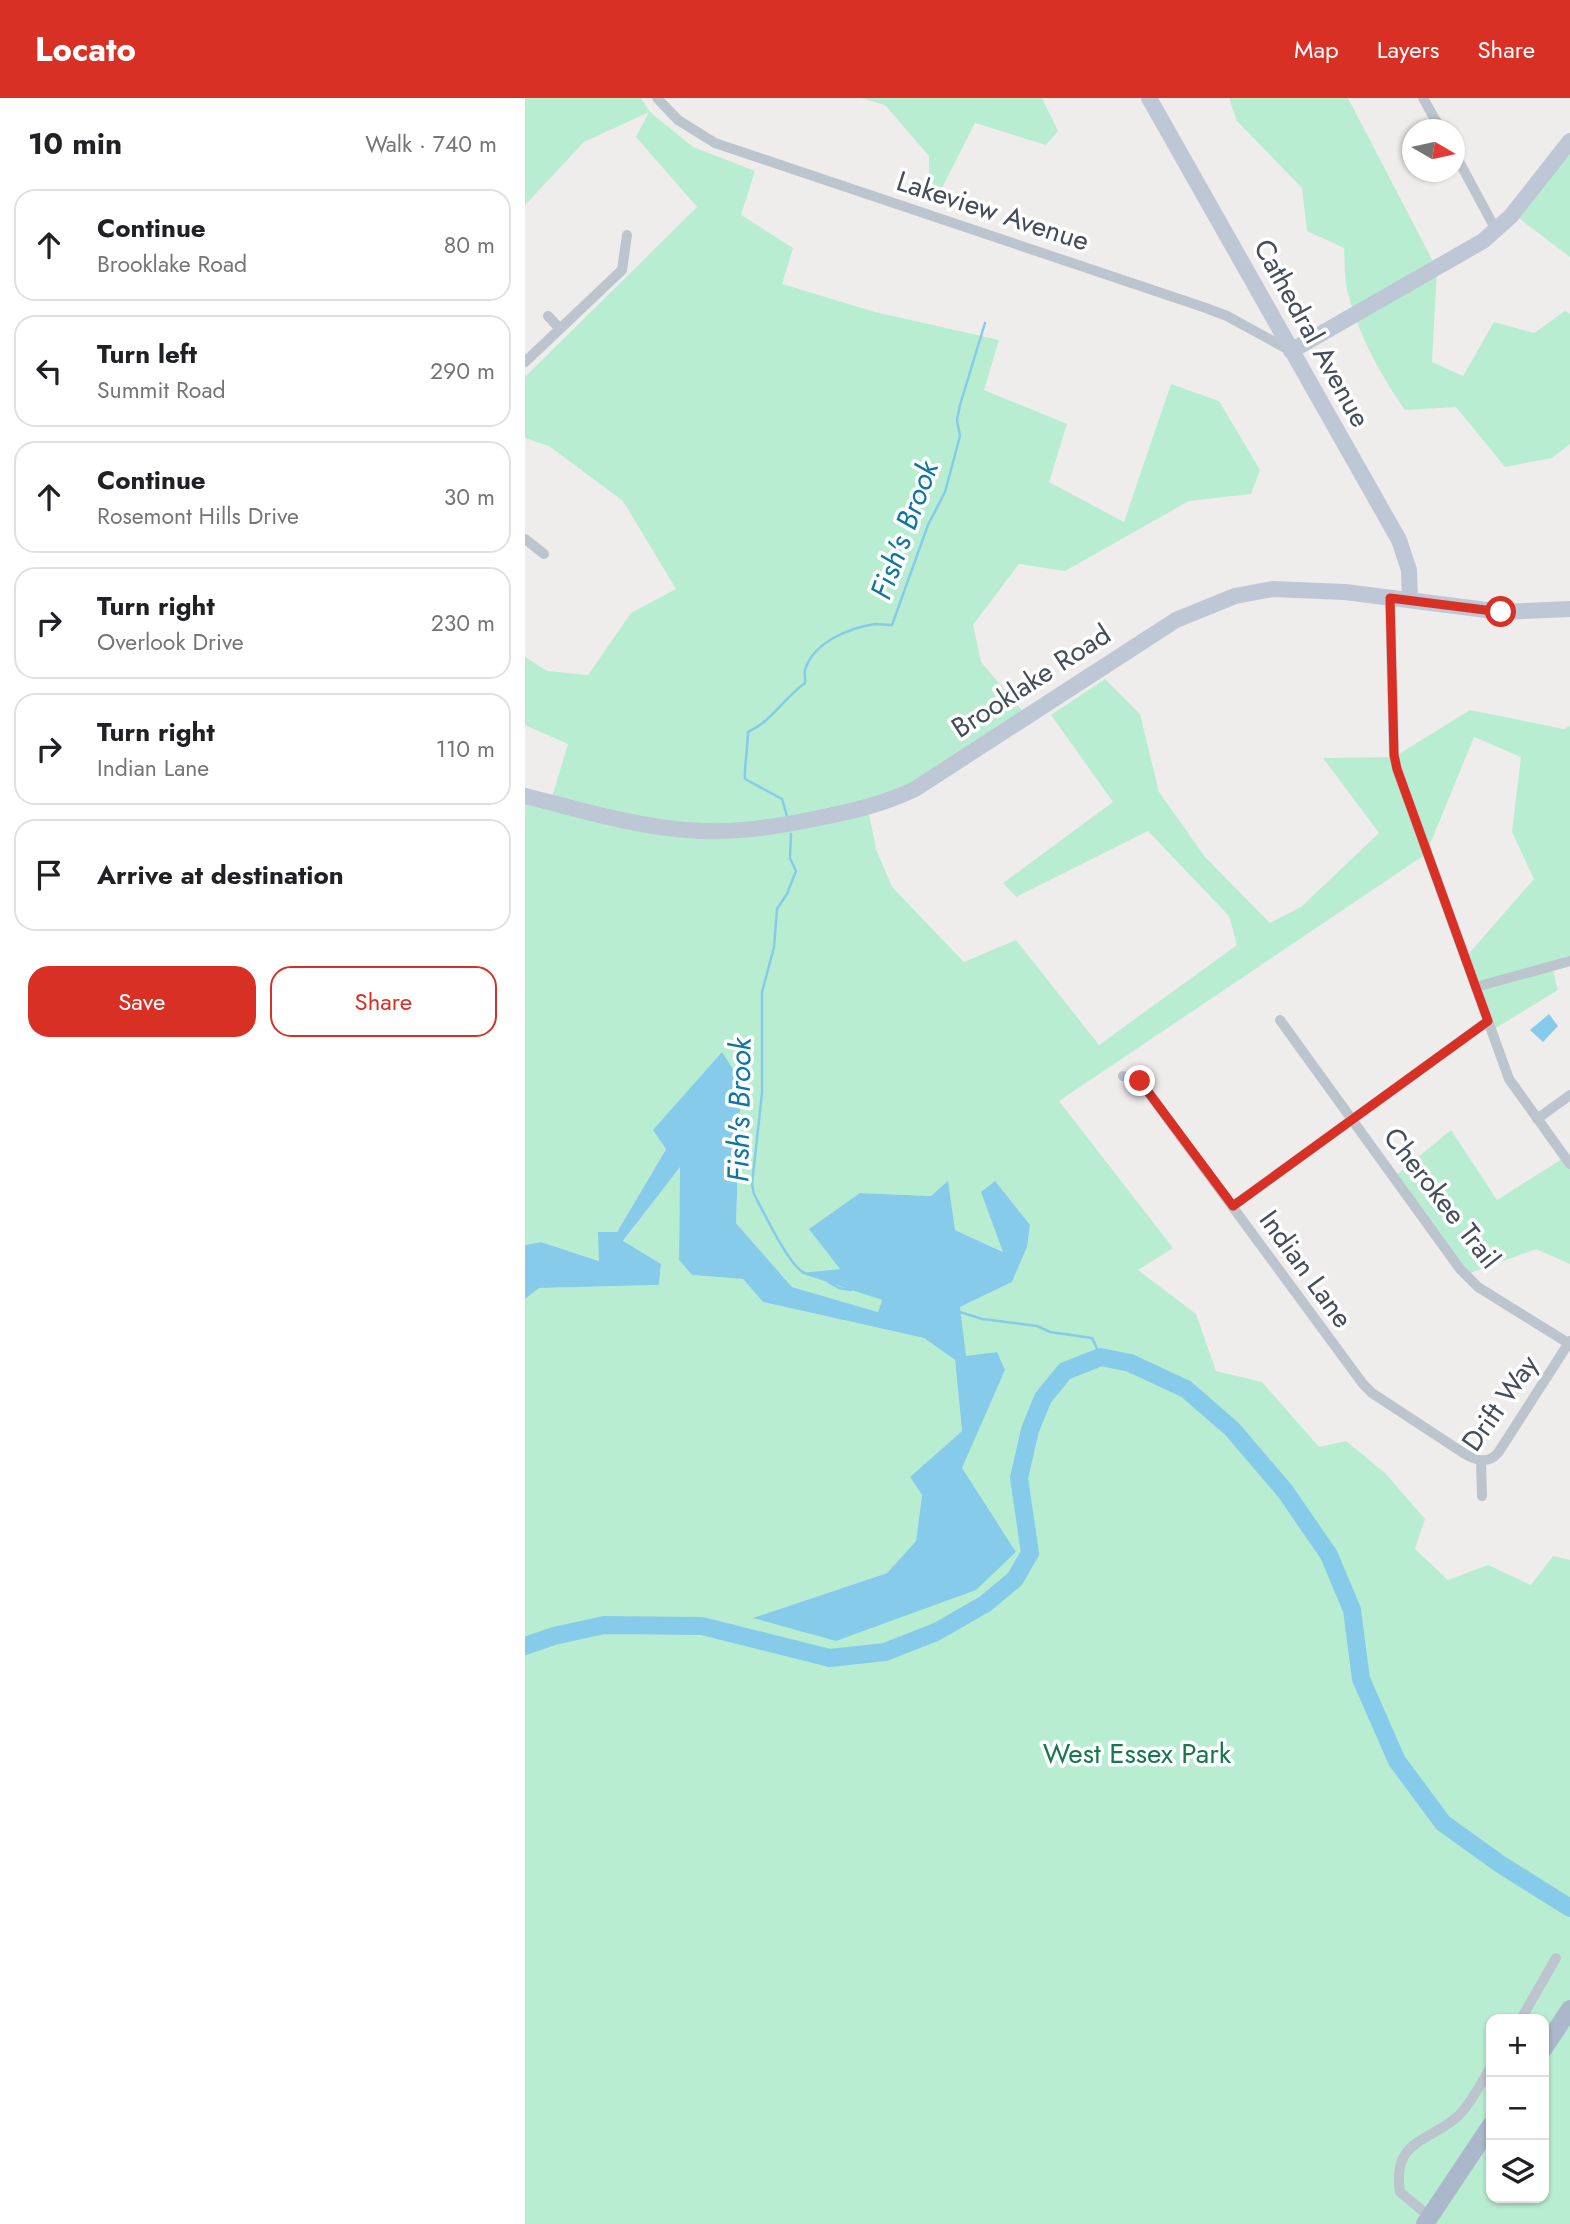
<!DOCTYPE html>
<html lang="en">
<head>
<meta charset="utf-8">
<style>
  :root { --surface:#fff; --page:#f2f2f2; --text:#202124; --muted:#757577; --line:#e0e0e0; --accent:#d93025 }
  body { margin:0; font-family:Jost,sans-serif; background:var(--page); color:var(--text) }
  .controls { position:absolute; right:21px; bottom:21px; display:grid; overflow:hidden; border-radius:14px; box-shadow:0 2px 5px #0004 }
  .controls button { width:63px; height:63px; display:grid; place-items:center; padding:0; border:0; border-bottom:2px solid var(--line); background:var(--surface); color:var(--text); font:35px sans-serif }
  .compass { position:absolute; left:877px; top:21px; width:63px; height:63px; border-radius:50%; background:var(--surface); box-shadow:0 2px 5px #0004; rotate:99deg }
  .stop { position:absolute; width:21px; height:21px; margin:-16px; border:5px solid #d93025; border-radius:50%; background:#fff }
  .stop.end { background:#d93025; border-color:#fff; box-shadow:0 2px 7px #0008 }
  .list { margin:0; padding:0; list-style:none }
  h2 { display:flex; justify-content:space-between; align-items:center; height:91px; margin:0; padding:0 28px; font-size:30px }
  h2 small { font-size:23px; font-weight:400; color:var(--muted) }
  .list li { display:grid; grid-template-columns:46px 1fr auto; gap:21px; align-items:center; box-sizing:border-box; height:112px; margin:0 14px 14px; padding:0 14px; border:2px solid var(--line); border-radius:21px }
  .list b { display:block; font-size:26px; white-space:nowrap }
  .list p { margin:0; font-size:23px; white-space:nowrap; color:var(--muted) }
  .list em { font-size:23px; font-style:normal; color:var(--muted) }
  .actions { display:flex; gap:14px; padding:21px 28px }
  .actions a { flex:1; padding:16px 0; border:2px solid var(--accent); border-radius:21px; text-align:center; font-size:24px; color:var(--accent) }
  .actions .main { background:var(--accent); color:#fff }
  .icon { flex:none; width:38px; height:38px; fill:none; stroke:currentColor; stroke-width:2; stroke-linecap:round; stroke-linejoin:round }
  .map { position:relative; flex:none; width:1045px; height:2126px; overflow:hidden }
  header { display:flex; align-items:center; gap:42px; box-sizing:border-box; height:98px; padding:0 35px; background:var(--accent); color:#fff }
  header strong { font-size:33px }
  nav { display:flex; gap:38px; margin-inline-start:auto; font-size:24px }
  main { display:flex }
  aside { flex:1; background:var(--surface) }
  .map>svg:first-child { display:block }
  .green { fill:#b9edd2; fill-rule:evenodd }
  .water { fill:#86ccea }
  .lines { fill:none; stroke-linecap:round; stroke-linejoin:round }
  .stream { stroke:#86ccea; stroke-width:2.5 }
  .river { stroke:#86ccea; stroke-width:18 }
  .street { stroke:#bcc5ce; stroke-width:10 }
  .secondary { stroke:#bec7d5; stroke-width:16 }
  .primary { stroke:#abb8cb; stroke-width:18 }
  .route { stroke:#d93025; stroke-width:9 }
  .labels { text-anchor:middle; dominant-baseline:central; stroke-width:7; stroke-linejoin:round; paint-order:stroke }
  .street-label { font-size:28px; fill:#444d59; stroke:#fff }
  .park-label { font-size:28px; fill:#177850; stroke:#fff }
  .water-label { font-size:30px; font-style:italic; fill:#0d76a3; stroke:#fff }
</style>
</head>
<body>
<header>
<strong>Locato</strong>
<nav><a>Map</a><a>Layers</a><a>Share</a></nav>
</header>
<main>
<aside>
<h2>10 min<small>Walk · 740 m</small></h2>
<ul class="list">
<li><svg class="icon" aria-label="ahead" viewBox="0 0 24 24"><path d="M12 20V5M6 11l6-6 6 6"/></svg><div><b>Continue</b><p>Brooklake Road</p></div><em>80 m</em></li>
<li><svg class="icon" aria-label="left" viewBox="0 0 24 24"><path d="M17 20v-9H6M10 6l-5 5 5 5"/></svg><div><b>Turn left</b><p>Summit Road</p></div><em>290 m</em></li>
<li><svg class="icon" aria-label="ahead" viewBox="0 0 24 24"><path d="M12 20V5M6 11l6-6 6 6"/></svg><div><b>Continue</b><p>Rosemont Hills Drive</p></div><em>30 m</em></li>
<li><svg class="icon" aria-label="right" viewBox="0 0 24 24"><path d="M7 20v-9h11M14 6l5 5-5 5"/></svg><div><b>Turn right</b><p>Overlook Drive</p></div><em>230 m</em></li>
<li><svg class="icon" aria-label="right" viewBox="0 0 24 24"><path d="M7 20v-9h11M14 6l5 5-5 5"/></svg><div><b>Turn right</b><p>Indian Lane</p></div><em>110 m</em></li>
<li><svg class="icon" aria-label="arrive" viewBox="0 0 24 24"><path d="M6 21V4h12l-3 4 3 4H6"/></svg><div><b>Arrive at destination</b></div></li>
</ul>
<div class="actions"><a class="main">Save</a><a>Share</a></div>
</aside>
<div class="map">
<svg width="1045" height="2126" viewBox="0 0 1045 2126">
  <rect width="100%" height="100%" fill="#efecec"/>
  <path class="green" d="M 0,0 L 116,0 L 125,14 L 168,49 L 230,73 L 216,117 L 268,150 L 257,186 L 350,214 L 474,242 L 459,292 L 542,326 L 524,384 L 599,424 L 646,286 L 694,303 L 735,372 L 726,396 L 664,403 L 540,473 L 494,466 L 448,527 L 456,564 L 501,617 L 343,711 L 351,751 L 367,789 L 439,864 L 491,842 L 574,947 L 712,847 L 704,818 L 623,733 L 491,799 L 478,785 L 588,704 L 526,617 L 580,581 L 615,616 L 634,694 L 680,759 L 745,825 L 776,809 L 854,735 L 798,660 L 869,659 L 945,612 L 1039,631 L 1045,628 L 1045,863 L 1027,869 L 1033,892 L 966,933 L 939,861 L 1009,781 L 987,734 L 996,659 L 949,639 L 901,756 L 534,1003 L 648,1150 L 613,1172 L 671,1216 L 691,1273 L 737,1284 L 794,1349 L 821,1343 L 860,1375 L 900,1421 L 890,1451 L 923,1482 L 963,1467 L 1006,1487 L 1028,1458 L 1045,1462 L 1045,2126 L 0,2126 L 0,1201 L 13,1190 L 134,1187 L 136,1166 L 98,1144 L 155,1068 L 154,1162 L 167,1177 L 218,1181 L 238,1204 L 399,1240 L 430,1262 L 437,1333 L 385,1379 L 397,1397 L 391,1443 L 362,1475 L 229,1520 L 488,1449 L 436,1370 L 480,1272 L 440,1258 L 435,1209 L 487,1184 L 502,1149 L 457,1094 L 479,1154 L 430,1132 L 407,1098 L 335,1095 L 316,1171 L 277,1175 L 357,1202 L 353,1214 L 267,1189 L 211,1125 L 216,984 L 141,1050 L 75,1163 L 16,1144 L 0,1147 L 0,704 L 24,709 L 43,646 L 0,627 L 0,559 L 22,573 L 63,577 L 106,515 L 151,491 L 98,403 L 24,348 L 0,340 L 0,279 L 172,109 L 111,39 L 124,14 L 59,44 L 0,107 ZM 966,1921 L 1019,1921 L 1019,2100 L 966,2100 Z
    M 336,0 L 517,0 L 533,33 L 521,47 L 450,25 L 417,90 L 404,90 L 404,58 L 360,7 Z
    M 704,0 L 823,0 L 912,171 L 907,264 L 938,278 L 969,224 L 1009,235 L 1040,213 L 1045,216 L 1045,346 L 1027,360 L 980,369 L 931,309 L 880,312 C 857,279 834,238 824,199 C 819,184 820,166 819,150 L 782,133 L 777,90 L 712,23 Z
    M 1045,56 L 1045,159 L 992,119 Z
    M 926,1032 L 972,1102 L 1037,1061 L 1045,1071 L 1045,1166 L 1011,1151 L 940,1177 L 869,1079 Z"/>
  <path class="water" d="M 1024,916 L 1033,928 L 1018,944 L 1005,932 Z
    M 197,954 L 216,984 L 211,1125 L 267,1189 L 353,1214 L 357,1202 L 275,1175 L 315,1171 L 284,1131 L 335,1095 L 406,1098 L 423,1083 L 430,1132 L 478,1154 L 456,1094 L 470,1083 L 505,1127 L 502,1149 L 487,1184 L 435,1209 L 441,1258 L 472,1254 L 480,1272 L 437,1370 L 491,1454 L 451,1492 L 311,1543 L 228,1520 L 362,1475 L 391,1443 L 397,1397 L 385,1379 L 437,1333 L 430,1262 L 399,1240 L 238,1204 L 218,1181 L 167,1177 L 154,1162 L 155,1069 L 98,1143 L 136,1166 L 134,1187 L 14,1190 L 0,1201 L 0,1147 L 16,1144 L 74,1163 L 73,1134 L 92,1134 L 141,1051 L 128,1032 Z"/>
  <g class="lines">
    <path class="stream" d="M 262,718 L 257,701 L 220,681 C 219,672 223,646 223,634 C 246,624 259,600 280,585 C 281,578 278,575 281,569 C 291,543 325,530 350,526 C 356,526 361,527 367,527 L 403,427 L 420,394 L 435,338 L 432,322 L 435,307 L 460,225
      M 266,736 L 265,760 L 271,773 L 262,796 L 252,811 L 249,849 L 237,894 L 237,995 L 227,1086 L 229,1096 C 238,1113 265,1170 280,1175
      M 303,1184 L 314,1190 L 326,1192
      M 435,1214 L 457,1221 L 512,1228 L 525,1234 L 567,1240 L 576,1259"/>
    <path class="river" d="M 0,1548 L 29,1538 L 79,1527 L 177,1528 L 305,1560 L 360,1554 L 411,1534 L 460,1506 L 490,1481 L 505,1455 L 494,1380 L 505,1332 L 518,1300 L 540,1273 L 576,1259 L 605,1265 L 661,1291 L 707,1331 L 760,1393 L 804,1457 L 827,1512 L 836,1581 L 872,1663 L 918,1725 L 975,1766 L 1045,1810"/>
    <path class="street" d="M 132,0 L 153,22 L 190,45 L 681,210 L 702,218 L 766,253
      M 898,0 L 916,32
      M 930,56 L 971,132
      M 23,218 L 35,231
      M 0,264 L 97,172 L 102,137
      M 0,441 L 19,456
      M 865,500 L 869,657 L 872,671 L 984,981 L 1045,1066
      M 951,889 L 1045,863
      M 755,922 L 935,1171 L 953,1189 L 1043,1245
      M 598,978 L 615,983 L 838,1286 L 847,1295 L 940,1356 C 952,1363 963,1366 973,1355 L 1045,1243
      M 1012,1021 L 1045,997
      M 708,1108 L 963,923
      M 956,1363 L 957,1398
      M 996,1921 L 1031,1860
      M 905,2119 L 875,2094 C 867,2042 902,2045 932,2019 C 944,2009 957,1983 966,1969"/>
    <path class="secondary" d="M 624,0 L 874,442 L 884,472 L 885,502
      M 766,253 L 958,143 L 986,118 L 1045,43
      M 0,698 C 53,711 107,728 162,732 C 206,736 251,729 294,720 C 328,713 359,706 390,691 L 651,522 L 710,498 L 747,491 L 820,494 L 977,514 L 1045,511"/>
    <path class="primary" d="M 1019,1950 L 1045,1911
      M 900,2126 L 966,2027"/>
  </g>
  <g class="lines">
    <path class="route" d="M 615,983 L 708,1108 L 963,923 L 872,671 L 869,657 L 865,500 L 976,514"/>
  </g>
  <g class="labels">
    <g class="street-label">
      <text transform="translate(468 113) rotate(18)">Lakeview Avenue</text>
      <text transform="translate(787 235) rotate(61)">Cathedral Avenue</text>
      <text transform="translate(506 583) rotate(-33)">Brooklake Road</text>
      <text transform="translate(917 1100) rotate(52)">Cherokee Trail</text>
      <text transform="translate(781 1171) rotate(54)">Indian Lane</text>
      <text transform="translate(975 1305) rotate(-55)">Drift Way</text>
    </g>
    <g class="park-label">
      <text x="612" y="1655">West Essex Park</text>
    </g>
    <g class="water-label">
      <text transform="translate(379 432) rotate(-70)">Fish's Brook</text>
      <text transform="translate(214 1012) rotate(-89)">Fish's Brook</text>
    </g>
  </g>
</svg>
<div class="controls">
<button>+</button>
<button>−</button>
<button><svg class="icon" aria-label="layers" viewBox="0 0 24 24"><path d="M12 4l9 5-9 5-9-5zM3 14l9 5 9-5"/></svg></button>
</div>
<svg class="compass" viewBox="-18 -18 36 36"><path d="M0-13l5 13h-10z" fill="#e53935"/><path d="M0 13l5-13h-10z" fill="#757577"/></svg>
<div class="stop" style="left:976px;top:514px"></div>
<div class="stop end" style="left:615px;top:983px"></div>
</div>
</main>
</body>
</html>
